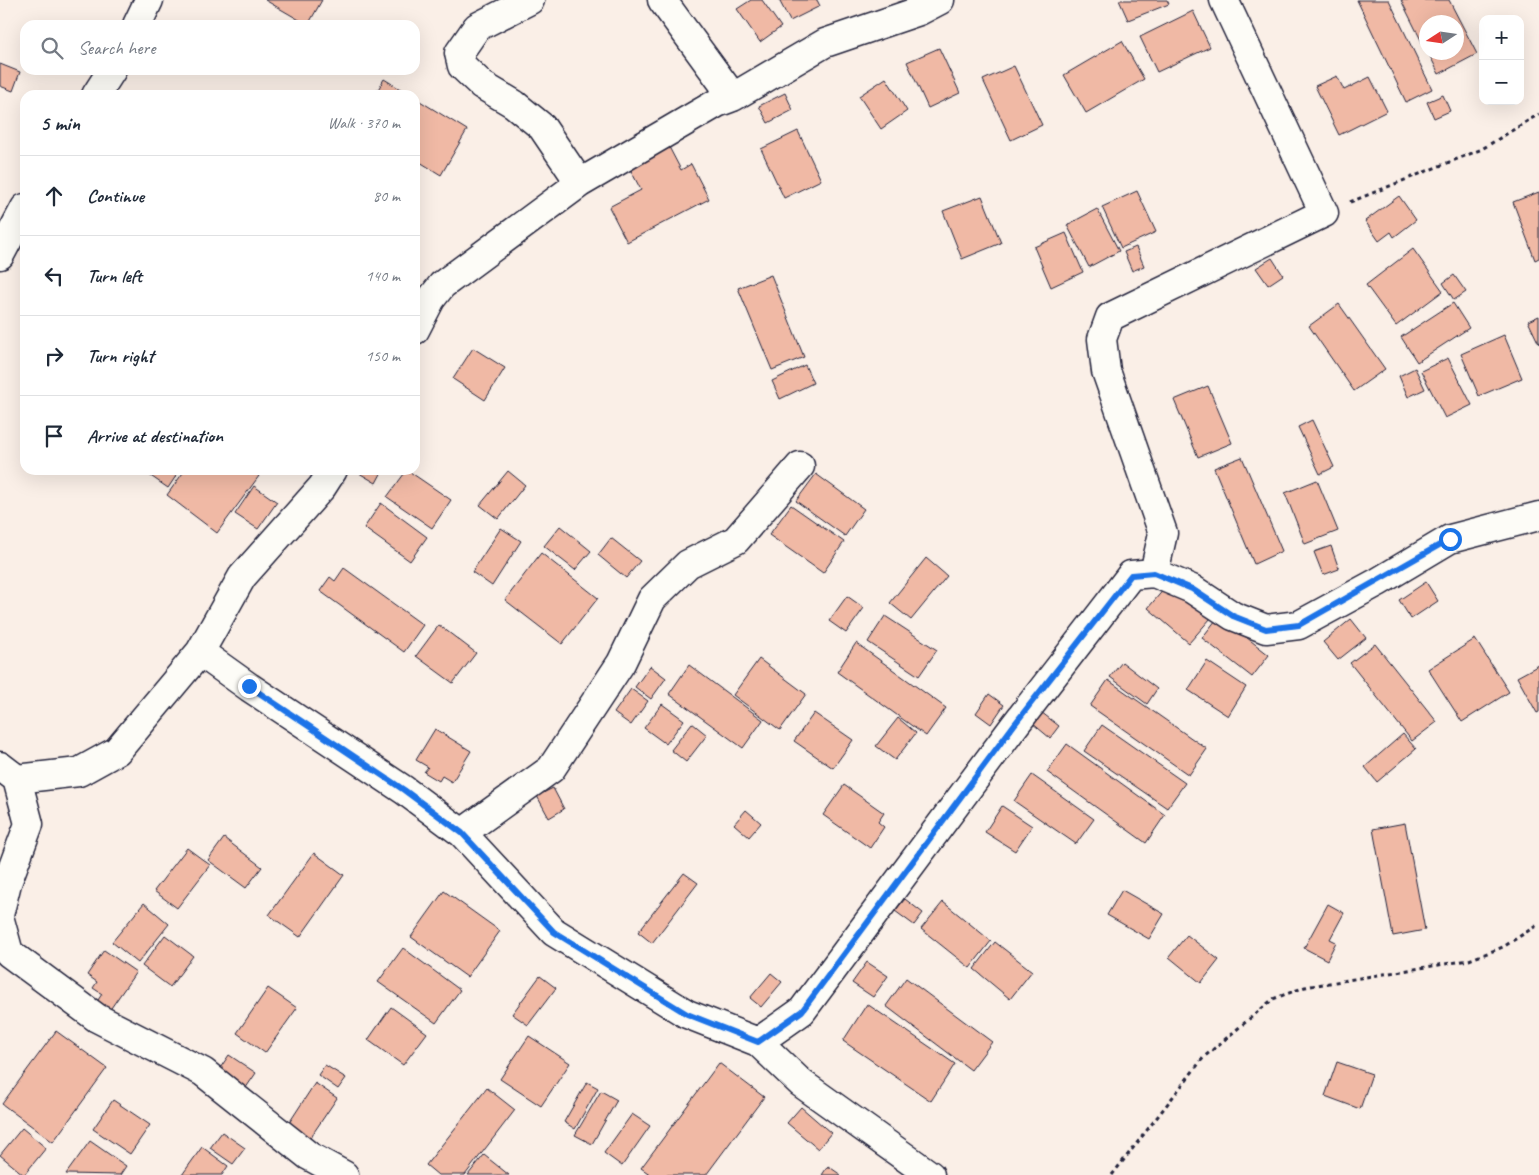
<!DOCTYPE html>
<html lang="en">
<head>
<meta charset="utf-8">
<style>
  :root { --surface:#fff; --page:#f2f2f3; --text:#1f2937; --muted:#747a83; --line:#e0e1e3 }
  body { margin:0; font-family:Caveat,sans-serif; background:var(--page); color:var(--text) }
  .controls { position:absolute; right:15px; top:15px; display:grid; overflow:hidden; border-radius:10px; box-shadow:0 5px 20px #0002 }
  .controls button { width:45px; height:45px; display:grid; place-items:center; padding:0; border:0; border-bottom:1px solid var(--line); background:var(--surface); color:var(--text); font:25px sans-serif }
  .compass { position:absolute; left:1419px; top:15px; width:45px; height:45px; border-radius:50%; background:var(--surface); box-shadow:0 5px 20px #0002; rotate:258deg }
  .stop { position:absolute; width:15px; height:15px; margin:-11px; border:4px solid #1a73e8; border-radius:50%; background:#fff }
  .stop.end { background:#1a73e8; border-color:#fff; box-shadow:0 1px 5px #0008 }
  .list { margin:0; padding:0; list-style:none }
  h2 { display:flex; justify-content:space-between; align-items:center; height:65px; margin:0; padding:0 20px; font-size:21px }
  h2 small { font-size:16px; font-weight:400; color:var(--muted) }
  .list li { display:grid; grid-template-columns:32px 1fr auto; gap:15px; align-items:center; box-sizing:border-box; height:80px; padding:0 20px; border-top:1px solid var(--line) }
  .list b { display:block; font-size:19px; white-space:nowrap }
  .list em { font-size:16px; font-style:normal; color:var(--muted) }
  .icon { flex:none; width:28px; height:28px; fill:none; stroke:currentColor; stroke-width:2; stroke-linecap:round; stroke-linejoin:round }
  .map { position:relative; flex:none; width:1539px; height:1175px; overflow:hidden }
  .search { position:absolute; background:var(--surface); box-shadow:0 5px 20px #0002; left:20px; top:20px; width:400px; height:55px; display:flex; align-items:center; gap:12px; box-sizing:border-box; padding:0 18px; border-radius:15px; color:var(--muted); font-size:19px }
  .panel { position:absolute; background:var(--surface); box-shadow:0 5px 20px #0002; left:20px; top:90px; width:400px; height:385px; border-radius:15px }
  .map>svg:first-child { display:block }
  .building { fill:#f0b9a5; stroke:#22223b }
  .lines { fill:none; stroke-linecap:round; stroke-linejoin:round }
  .minor-casing { stroke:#22223b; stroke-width:31 }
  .path { stroke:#22223b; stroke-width:3; stroke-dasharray:4 4; stroke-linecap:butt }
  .minor { stroke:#fdfcf7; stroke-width:28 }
  .route { stroke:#1a73e8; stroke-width:6 }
</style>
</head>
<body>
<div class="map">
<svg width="1539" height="1175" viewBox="0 0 1539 1175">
  <rect width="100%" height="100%" fill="#faefe7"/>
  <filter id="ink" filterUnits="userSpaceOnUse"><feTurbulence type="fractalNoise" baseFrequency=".02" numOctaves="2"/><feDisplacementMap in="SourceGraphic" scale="10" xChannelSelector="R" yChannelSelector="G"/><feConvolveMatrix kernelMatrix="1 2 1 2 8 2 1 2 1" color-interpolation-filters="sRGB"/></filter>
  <g filter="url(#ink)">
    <path class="building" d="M 265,0 L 322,0 L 308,25 Z
      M 751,0 L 762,0 L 781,27 L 760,42 L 737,9 Z
      M 779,0 L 817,0 L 820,6 L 790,21 Z
      M 1119,0 L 1167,0 L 1169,4 L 1128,20 Z
      M 1357,0 L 1389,0 L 1432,89 L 1406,102 Z
      M 1401,0 L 1449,0 L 1477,54 L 1439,74 L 1428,52 L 1456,52 L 1456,22 L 1426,22 L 1426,50 Z
      M 1193,11 L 1210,47 L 1157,72 L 1140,37 Z
      M 1122,41 L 1144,79 L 1086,113 L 1064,75 Z
      M 939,48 L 960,93 L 928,108 L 907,62 Z
      M 0,64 L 20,72 L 13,91 L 0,86 Z
      M 1014,66 L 1042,125 L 1011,140 L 983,80 Z
      M 1337,76 L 1344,90 L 1370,77 L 1387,111 L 1339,135 L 1315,86 Z
      M 886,78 L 907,111 L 881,129 L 859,96 Z
      M 384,79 L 410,95 L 375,95 Z
      M 785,93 L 793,110 L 768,123 L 759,106 Z
      M 1443,95 L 1450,111 L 1434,118 L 1427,102 Z
      M 415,98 L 467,130 L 441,175 L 415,159 Z
      M 798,131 L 821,180 L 784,198 L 761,149 Z
      M 669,147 L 681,170 L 691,164 L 709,199 L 627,242 L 609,207 L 641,190 L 629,167 Z
      M 1137,191 L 1156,232 L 1121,248 L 1102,207 Z
      M 1539,192 L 1539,258 L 1535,260 L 1513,202 Z
      M 982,196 L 1001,243 L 962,259 L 943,211 Z
      M 1399,196 L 1416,220 L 1394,237 L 1391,232 L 1379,241 L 1365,221 Z
      M 1097,209 L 1119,251 L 1089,267 L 1067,225 Z
      M 1066,233 L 1083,272 L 1051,287 L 1034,247 Z
      M 1136,247 L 1144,266 L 1132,271 L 1124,252 Z
      M 1413,249 L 1443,291 L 1396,326 L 1366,285 Z
      M 1272,258 L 1283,275 L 1268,285 L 1256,268 Z
      M 771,275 L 804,357 L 772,370 L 738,288 Z
      M 1454,275 L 1466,292 L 1454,300 L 1443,283 Z
      M 1453,303 L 1469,328 L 1417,362 L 1401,337 Z
      M 1339,304 L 1385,369 L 1354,391 L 1309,326 Z
      M 1539,316 L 1539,344 L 1528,321 Z
      M 1504,335 L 1522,378 L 1479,396 L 1461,354 Z
      M 473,348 L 505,368 L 485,400 L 453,379 Z
      M 1448,358 L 1472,405 L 1445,418 L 1421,371 Z
      M 805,365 L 813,383 L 780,399 L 772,381 Z
      M 1415,368 L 1425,389 L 1408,397 L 1399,376 Z
      M 1208,386 L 1232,443 L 1198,457 L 1174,400 Z
      M 1312,420 L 1334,467 L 1320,474 L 1298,427 Z
      M 1242,457 L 1282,551 L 1254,564 L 1214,468 Z
      M 142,470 L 180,470 L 168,488 Z
      M 185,470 L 252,470 L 259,476 L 217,533 L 167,495 Z
      M 361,470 L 383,470 L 376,483 L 359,473 Z
      M 407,470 L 451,500 L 432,528 L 387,497 Z
      M 508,471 L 525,485 L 498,519 L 480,505 Z
      M 816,474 L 864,509 L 845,536 L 796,501 Z
      M 1317,480 L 1338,531 L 1305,544 L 1285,493 Z
      M 254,486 L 277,502 L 258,529 L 235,514 Z
      M 381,503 L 427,537 L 410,561 L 364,528 Z
      M 791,505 L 844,542 L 823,573 L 769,535 Z
      M 560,526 L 591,551 L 575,570 L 544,546 Z
      M 501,528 L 521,541 L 492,586 L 472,572 Z
      M 611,538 L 640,561 L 626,578 L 598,555 Z
      M 1331,546 L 1339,569 L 1323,575 L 1314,552 Z
      M 541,553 L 598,598 L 562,644 L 505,600 Z
      M 926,558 L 947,576 L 911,620 L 890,603 Z
      M 344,568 L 423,625 L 404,652 L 320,591 L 330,577 L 335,581 Z
      M 1170,582 L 1211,618 L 1189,643 L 1148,608 Z
      M 1426,582 L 1438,601 L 1411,619 L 1399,600 Z
      M 847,596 L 864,608 L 846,633 L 829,621 Z
      M 885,616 L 937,650 L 919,676 L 868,642 Z
      M 1219,616 L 1269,655 L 1252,677 L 1202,638 Z
      M 1351,619 L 1366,638 L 1338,660 L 1323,642 Z
      M 439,625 L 476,653 L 453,683 L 416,656 Z
      M 1475,639 L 1509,692 L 1462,722 L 1428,669 Z
      M 856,643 L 946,708 L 926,736 L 837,672 Z
      M 1375,644 L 1437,722 L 1412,741 L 1350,663 Z
      M 759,659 L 806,694 L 780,730 L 733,695 Z
      M 1207,661 L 1246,687 L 1228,716 L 1188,690 Z
      M 1122,662 L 1157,689 L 1147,704 L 1110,677 Z
      M 689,665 L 763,720 L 743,748 L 669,694 Z
      M 1539,665 L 1539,712 L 1537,713 L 1517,677 Z
      M 650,666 L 666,678 L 651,699 L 635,687 Z
      M 1108,680 L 1207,749 L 1189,775 L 1090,706 Z
      M 631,689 L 648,701 L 631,725 L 614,713 Z
      M 989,694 L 1004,705 L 991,724 L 976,713 Z
      M 662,704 L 684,720 L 666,744 L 644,728 Z
      M 1041,712 L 1059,726 L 1050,738 L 1032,723 Z
      M 814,713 L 853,740 L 833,768 L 794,741 Z
      M 898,718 L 916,733 L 895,760 L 876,746 Z
      M 692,723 L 707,735 L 686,762 L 671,750 Z
      M 1102,725 L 1185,783 L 1167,808 L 1084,751 Z
      M 435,729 L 471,751 L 452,782 L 442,776 L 439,781 L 424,772 L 428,767 L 416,760 Z
      M 1403,734 L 1416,749 L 1377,782 L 1365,767 Z
      M 1067,744 L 1165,815 L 1146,843 L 1047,772 Z
      M 1032,775 L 1094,819 L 1076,844 L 1014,801 Z
      M 844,785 L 884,813 L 878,822 L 884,827 L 870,848 L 823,815 Z
      M 553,788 L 564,809 L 549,818 L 537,796 Z
      M 1002,806 L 1032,826 L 1015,851 L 985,832 Z
      M 746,810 L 761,823 L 749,837 L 734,824 Z
      M 1405,823 L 1425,930 L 1393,936 L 1373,829 Z
      M 224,838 L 262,867 L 246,888 L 208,860 Z
      M 187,848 L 210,865 L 177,908 L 154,891 Z
      M 314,853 L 344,875 L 300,937 L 269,915 Z
      M 684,873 L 698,883 L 652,943 L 638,932 Z
      M 1122,890 L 1164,914 L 1149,939 L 1107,915 Z
      M 444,891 L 500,931 L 467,977 L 411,937 Z
      M 905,899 L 923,913 L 914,925 L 895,911 Z
      M 943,902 L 991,941 L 970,968 L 921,929 Z
      M 144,903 L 169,924 L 138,963 L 112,942 Z
      M 1328,904 L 1344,913 L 1330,939 L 1336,942 L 1327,960 L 1304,948 Z
      M 165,935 L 193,956 L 170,987 L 142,966 Z
      M 1187,935 L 1219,960 L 1201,983 L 1169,957 Z
      M 995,942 L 1032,971 L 1010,999 L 974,969 Z
      M 403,948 L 460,990 L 436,1023 L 378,982 Z
      M 104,950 L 136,972 L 109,1011 L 96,1003 L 102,994 L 93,988 L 97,982 L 87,975 Z
      M 867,962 L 888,976 L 873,997 L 852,983 Z
      M 771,973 L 782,982 L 761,1007 L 750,998 Z
      M 540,976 L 556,988 L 528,1025 L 512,1014 Z
      M 906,978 L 992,1042 L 971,1070 L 886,1006 Z
      M 268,988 L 297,1008 L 265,1053 L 237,1033 Z
      M 867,1004 L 955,1064 L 931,1101 L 843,1041 Z
      M 391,1007 L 427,1033 L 403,1065 L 368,1040 Z
      M 56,1031 L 107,1068 L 53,1142 L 2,1104 Z
      M 529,1036 L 570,1063 L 541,1106 L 500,1079 Z
      M 229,1055 L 256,1073 L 241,1095 L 214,1077 Z
      M 1337,1062 L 1372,1074 L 1360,1109 L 1325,1096 Z
      M 719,1063 L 764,1097 L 706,1175 L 651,1175 L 641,1168 Z
      M 325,1065 L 346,1078 L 338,1089 L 318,1075 Z
      M 587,1082 L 598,1088 L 575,1129 L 564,1122 Z
      M 315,1083 L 337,1098 L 310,1138 L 289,1123 Z
      M 487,1088 L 515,1110 L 465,1175 L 438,1175 L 426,1165 Z
      M 601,1091 L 617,1100 L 592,1144 L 575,1135 Z
      M 113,1100 L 150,1125 L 130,1154 L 93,1129 Z
      M 801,1107 L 831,1133 L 818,1149 L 787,1123 Z
      M 632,1114 L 650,1126 L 622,1166 L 604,1153 Z
      M 22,1128 L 46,1148 L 24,1175 L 0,1155 Z
      M 222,1132 L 245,1148 L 233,1164 L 210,1148 Z
      M 90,1141 L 126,1166 L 120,1175 L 66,1174 Z
      M 202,1147 L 228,1166 L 222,1175 L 182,1175 Z
      M 484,1155 L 509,1175 L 468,1175 Z
      M 828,1166 L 841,1175 L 822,1175 Z"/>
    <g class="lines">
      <defs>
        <path id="minor" d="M 530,0 L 477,27 L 459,53 L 462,66 L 482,85 L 514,104 L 542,127 L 580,183
          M 662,0 L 733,97
          M 137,25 L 149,0
          M 96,95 L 112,70
          M 0,255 L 25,208
          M 415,330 L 431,299 L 442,285 L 580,183 L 717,103 L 733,97 L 825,43 L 919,11 L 940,0
          M 1154,573 L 1192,589 L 1233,616 L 1266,629 L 1299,625 L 1378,582 L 1450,539 L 1539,516
          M 200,652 L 242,577 L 322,487 L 333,470
          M 0,766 L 17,779 L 29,824 L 7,883 L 0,911
          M 17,779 L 79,772 L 117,751 L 200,652 L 249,687 L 404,790 L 462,833 L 554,932 L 687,1014 L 758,1042 L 801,1083 L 930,1175
          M 462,833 L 551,769 L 621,663 L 652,599 L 688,564 L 736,540 L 800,466
          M 0,920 L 9,953 L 97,1018 L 203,1072 L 309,1156 L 344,1175
          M 758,1042 L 802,1011 L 1015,725 L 1131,575 L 1154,573 L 1163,533 L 1106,371 L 1102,339 L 1110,317 L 1324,213 L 1224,0"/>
      </defs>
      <use href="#minor" class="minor-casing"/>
      <path class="path" d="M 1350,202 L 1482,149 L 1539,114
        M 1112,1175 L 1204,1057 L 1273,999 L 1305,987 L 1469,960 L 1503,947 L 1539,924"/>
      <use href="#minor" class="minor"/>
    </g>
  </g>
  <g class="lines" filter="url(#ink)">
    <path class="route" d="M 249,686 L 404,790 L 462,833 L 554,932 L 687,1014 L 758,1042 L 802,1011 L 1014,725 L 1131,575 L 1154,573 L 1192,589 L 1233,616 L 1266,629 L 1299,625 L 1450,539"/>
  </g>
</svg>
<div class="controls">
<button>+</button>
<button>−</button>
</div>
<svg class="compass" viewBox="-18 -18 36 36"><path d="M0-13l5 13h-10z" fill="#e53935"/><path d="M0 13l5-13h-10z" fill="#747a83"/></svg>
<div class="stop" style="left:1450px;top:539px"></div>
<div class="stop end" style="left:249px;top:686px"></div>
<div class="search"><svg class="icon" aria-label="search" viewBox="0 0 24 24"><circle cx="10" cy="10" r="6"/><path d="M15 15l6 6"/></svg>Search here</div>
<section class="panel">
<h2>5 min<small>Walk · 370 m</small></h2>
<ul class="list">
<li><svg class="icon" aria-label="ahead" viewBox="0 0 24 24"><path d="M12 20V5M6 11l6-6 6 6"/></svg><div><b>Continue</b></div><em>80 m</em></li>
<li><svg class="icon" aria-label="left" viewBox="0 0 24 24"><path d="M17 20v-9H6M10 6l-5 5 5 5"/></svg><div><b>Turn left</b></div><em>140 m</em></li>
<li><svg class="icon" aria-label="right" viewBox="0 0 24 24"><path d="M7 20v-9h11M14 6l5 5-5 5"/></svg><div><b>Turn right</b></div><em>150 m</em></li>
<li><svg class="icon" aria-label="arrive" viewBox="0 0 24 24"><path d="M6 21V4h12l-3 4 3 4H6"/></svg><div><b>Arrive at destination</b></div></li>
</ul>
</section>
</div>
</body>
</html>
